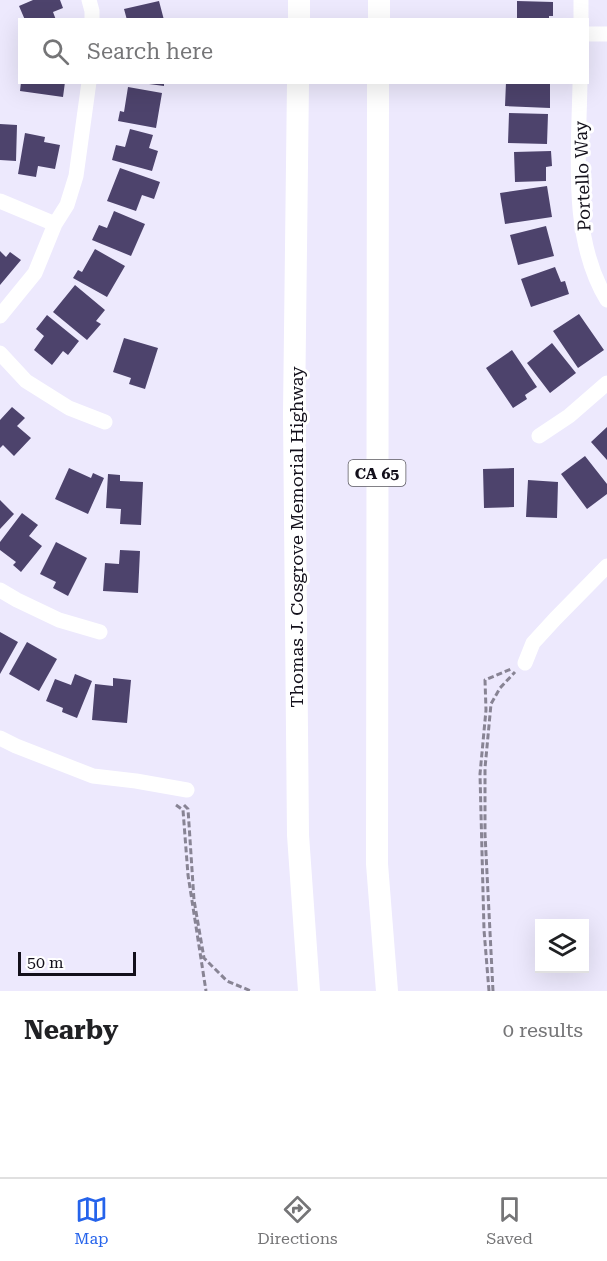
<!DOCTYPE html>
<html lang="en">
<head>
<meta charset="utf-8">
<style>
  :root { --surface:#fff; --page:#f6f6f6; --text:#202124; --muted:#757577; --line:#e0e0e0; --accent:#2563eb }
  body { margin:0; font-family:"Roboto Serif",serif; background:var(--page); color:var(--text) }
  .controls { position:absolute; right:18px; bottom:18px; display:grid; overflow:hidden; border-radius:0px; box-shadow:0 6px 24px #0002 }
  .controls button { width:54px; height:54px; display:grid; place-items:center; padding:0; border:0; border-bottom:2px solid var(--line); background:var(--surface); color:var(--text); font:30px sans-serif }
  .scale { position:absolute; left:18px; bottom:15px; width:118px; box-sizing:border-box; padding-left:6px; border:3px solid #13101b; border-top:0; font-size:16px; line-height:21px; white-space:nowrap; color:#13101b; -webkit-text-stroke:4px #fff; paint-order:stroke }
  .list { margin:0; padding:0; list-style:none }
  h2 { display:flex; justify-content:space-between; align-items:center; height:78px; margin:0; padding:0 24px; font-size:26px }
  h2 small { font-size:20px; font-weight:400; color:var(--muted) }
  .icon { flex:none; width:33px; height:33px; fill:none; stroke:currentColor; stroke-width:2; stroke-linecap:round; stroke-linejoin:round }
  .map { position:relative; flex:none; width:607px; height:991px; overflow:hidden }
  .search { position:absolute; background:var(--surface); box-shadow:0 6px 24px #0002; left:18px; right:18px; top:18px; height:66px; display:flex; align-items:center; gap:15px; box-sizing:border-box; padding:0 21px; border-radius:0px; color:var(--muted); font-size:22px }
  .sheet { height:186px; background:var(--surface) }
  nav { display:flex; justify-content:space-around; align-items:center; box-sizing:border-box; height:84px; border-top:2px solid var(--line); background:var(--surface); font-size:16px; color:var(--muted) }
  nav a { display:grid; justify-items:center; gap:3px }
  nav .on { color:var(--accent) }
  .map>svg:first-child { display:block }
  .building { fill:#4d436c }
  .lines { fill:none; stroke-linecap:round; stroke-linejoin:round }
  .path { stroke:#888494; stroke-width:3; stroke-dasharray:6 3; stroke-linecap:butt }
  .minor { stroke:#fff; stroke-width:15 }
  .highway { stroke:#fff; stroke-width:22 }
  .labels { text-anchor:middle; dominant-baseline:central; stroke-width:6; stroke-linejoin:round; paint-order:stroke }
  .shield { fill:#fff; stroke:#5a585f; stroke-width:1.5 }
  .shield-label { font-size:16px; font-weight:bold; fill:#13101b }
  .street-label { font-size:18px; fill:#13101b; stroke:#fff }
</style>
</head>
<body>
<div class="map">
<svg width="607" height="991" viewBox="0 0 607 991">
  <rect width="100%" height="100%" fill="#ede9fd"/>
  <path class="building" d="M 33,0 L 60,0 L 63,8 L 53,12 L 56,20 L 25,20 L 19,6 Z
    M 159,1 L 164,20 L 127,20 L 124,9 Z
    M 517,1 L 553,2 L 553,16 L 549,16 L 549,20 L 517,20 Z
    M 21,82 L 65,82 L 63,97 L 20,91 Z
    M 149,82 L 164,82 L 164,86 L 149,84 Z
    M 506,82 L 550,82 L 550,108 L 505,106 Z
    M 128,87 L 162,93 L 156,128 L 118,121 L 120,111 L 124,112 Z
    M 509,113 L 548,114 L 547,144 L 508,143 Z
    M 0,124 L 17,125 L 16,161 L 0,160 Z
    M 130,129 L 153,135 L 149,148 L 158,151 L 152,171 L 112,160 L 116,145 L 125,147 Z
    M 25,133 L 45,137 L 44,142 L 60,145 L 55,169 L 38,166 L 36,177 L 18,174 Z
    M 551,151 L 552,166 L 546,167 L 546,181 L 515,182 L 514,152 Z
    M 120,168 L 160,182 L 154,199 L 142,195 L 136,211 L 107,201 Z
    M 547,186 L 552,217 L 505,224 L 500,193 Z
    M 114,211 L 145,224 L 131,256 L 92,240 L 99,225 L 107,228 Z
    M 546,226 L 554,256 L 518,265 L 510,235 Z
    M 95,249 L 125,266 L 107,297 L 73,278 L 78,270 L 82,272 Z
    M 0,251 L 6,257 L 10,252 L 21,260 L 0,285 Z
    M 555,267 L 561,282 L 565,281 L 569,294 L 531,307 L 521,279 Z
    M 75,285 L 105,310 L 96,321 L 101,324 L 87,340 L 53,312 Z
    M 579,314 L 604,350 L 578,368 L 553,331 Z
    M 47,315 L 79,341 L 68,355 L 63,351 L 52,365 L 34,350 L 44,336 L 36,329 Z
    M 124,338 L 158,348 L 145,389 L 129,384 L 131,378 L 113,372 Z
    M 552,343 L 576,373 L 550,393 L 527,363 Z
    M 512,350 L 537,387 L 525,395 L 527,399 L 513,408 L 486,368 Z
    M 12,407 L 25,418 L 17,426 L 31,438 L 14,456 L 3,445 L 0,448 L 0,420 Z
    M 607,427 L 607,460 L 591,442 Z
    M 585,456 L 607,484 L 607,494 L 587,509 L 561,474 Z
    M 69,468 L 91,478 L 93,473 L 104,478 L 88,514 L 55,499 Z
    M 514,468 L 514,507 L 484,508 L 483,469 Z
    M 108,474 L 120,475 L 120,481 L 143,482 L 141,525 L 120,524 L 121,509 L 106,508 Z
    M 528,480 L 558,482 L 557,518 L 526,517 Z
    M 0,500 L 14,514 L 0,529 Z
    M 22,513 L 38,525 L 29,536 L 42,546 L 21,572 L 13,565 L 16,562 L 0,550 L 0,542 Z
    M 56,542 L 87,558 L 68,596 L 53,588 L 56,582 L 40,574 Z
    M 120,550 L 140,551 L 138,593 L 103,591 L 105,563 L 119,564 Z
    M 0,632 L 18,642 L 0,674 Z
    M 27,642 L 57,659 L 39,691 L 9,674 Z
    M 75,674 L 92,681 L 77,718 L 62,712 L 63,708 L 46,701 L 55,679 L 71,685 Z
    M 113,678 L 131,680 L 127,723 L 92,720 L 95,684 L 113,686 Z"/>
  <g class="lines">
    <path class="path" d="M 176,805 L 183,810 L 188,875 L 206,991
      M 184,805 L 188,809 L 194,900 L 204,958 L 227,981 L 251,991
      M 489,991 L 484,930 L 480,774 L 486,710 L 485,680 L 511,669
      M 493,991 L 485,834 L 485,768 L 491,704 L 500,688 L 515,672"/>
    <path class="minor" d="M 89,0 L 92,11 L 92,20
      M 581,20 L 581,0
      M 588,34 L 607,34
      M 580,82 C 579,153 569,237 607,300
      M 0,201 L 55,224
      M 0,316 L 35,273 L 55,224 L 67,205 L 76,176 L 89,82
      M 0,353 L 26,381 L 69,408 L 105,422
      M 539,436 L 569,416 L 607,383
      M 0,590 L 17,600 L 59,620 L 100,632
      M 525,663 L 533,643 L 555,619 L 607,566
      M 0,738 L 16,746 L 93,776 L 136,781 L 187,790"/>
    <path class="highway" d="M 299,20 L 299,0
      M 379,20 L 379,0
      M 298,82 L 294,414 L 298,835 L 309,991
      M 378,82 L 377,864 L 387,991"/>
  </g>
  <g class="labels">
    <rect class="shield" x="348.5" y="460" width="57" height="26" rx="4.5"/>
    <g class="shield-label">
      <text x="377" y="473">CA 65</text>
    </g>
    <g class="street-label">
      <text transform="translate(582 176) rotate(-92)">Portello Way</text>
      <text transform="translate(296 537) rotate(-90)">Thomas J. Cosgrove Memorial Highway</text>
    </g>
  </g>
</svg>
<div class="controls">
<button><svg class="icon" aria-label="layers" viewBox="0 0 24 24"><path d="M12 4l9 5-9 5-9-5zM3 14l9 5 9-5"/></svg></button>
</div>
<div class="scale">50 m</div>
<div class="search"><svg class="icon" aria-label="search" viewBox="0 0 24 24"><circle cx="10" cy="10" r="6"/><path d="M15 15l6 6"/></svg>Search here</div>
</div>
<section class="sheet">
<h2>Nearby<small>0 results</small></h2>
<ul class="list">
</ul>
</section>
<nav>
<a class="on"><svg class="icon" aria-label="map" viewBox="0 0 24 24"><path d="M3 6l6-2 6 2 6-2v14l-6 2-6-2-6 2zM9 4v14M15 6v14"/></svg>Map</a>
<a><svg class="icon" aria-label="directions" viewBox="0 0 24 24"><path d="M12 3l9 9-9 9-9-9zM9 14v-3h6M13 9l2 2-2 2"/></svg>Directions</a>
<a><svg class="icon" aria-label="saved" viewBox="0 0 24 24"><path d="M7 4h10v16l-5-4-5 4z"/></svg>Saved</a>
</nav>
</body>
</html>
